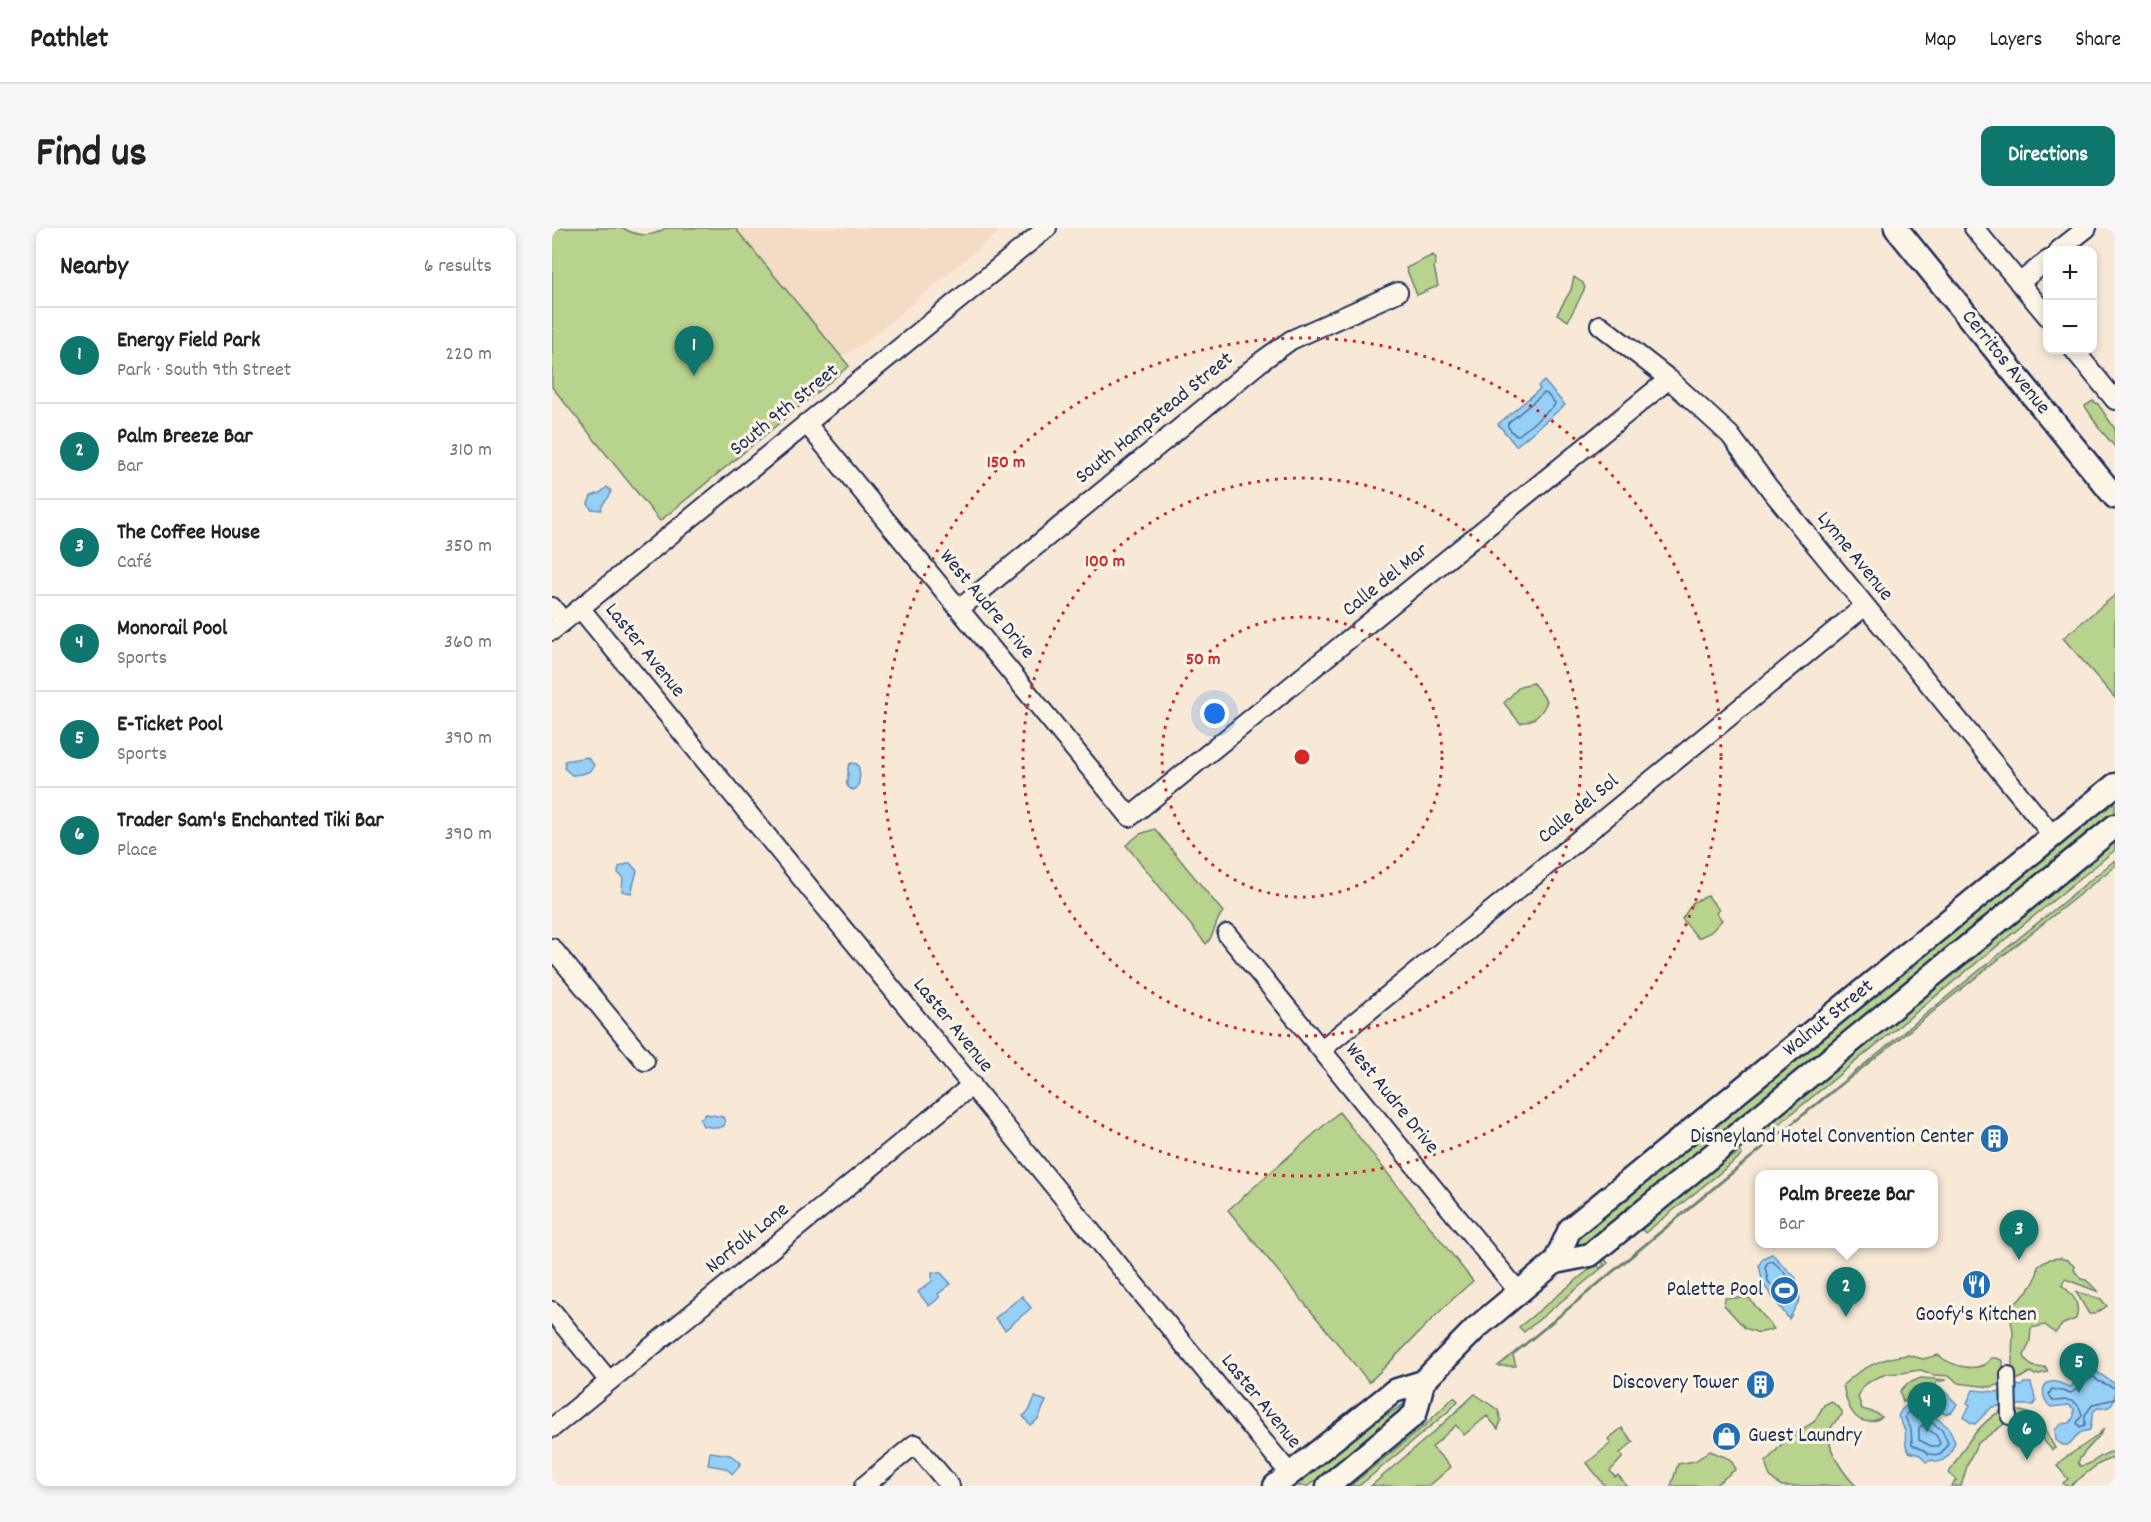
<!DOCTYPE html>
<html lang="en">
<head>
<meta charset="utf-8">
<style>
  :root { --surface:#fff; --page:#f6f6f6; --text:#222; --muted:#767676; --line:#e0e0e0; --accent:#0f766e }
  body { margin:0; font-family:Dekko,sans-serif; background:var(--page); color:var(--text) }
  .controls { position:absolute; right:18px; top:18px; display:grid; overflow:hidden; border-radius:12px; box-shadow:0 3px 9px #0003 }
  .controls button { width:54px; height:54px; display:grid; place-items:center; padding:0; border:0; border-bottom:2px solid var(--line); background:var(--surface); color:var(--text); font:30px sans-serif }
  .you { position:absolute; left:663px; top:486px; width:21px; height:21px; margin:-15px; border:4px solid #fff; border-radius:50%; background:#1a73e8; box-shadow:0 0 0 9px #1a73e833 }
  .badge { display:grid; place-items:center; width:39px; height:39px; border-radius:50%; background:var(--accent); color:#fff; font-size:20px; font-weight:700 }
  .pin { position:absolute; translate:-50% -50px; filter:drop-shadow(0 2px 3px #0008) }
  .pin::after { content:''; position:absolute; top:32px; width:21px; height:18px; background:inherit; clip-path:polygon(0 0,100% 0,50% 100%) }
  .popup { position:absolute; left:1203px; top:942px; width:183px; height:78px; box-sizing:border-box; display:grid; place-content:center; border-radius:12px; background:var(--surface); filter:drop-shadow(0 2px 4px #0005); font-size:20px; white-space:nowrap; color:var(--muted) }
  .popup b { font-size:22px; color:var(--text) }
  .popup::after { content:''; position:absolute; left:50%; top:100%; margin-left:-12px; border:12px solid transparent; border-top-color:var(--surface) }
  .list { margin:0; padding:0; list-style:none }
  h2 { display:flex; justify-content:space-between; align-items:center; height:78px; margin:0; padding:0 24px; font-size:26px }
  h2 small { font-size:20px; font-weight:400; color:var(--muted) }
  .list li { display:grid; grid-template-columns:39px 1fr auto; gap:18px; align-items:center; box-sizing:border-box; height:96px; padding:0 24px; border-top:2px solid var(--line) }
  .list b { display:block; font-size:22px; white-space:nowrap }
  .list p { margin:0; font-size:20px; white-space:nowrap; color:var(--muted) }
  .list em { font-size:20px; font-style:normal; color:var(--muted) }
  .map { position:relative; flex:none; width:1563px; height:1258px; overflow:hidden; border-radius:12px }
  header { display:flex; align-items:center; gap:36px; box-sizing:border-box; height:84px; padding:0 30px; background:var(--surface); border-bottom:2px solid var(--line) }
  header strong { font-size:28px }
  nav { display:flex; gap:33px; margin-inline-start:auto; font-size:21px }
  .intro { display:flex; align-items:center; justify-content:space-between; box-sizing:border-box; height:144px; padding:0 36px }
  h1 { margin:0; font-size:42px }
  .button { padding:15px 27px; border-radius:12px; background:var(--accent); color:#fff; font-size:21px; font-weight:700 }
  main { display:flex; gap:36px; padding:0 36px }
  aside { flex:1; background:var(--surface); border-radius:12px; box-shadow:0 3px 9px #0003 }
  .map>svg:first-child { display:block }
  .built { fill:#f4dbc4 }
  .green { fill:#b8d38b; stroke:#6a8174; stroke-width:1.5 }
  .water { fill:#96d0f6; stroke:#6590b9; stroke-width:1.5 }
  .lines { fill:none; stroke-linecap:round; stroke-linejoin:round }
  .shore { stroke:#4c6f9b; stroke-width:1.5 }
  .pedestrian-casing { stroke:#1b2f5e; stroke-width:18 }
  .minor-casing { stroke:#1b2f5e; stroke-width:22 }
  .tertiary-casing { stroke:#1b2f5e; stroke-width:27 }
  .pedestrian { stroke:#fcf5e5; stroke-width:14 }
  .minor { stroke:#fcf5e5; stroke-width:18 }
  .tertiary { stroke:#fcf5e5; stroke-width:22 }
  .ring { fill:none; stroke:#d62828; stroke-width:3; stroke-dasharray:3 6 }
  .labels { text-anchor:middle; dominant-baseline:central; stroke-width:6; stroke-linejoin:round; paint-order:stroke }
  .street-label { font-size:21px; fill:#1b2f5e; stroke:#fcf5e5 }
  .poi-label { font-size:21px; fill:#1b2f5e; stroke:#fcf5e5; text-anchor:end }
  .centre { fill:#d62828; stroke:#fcf5e5; stroke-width:3 }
  .ring-label { font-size:18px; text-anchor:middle; font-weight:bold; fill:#d62828; stroke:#fcf5e5; stroke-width:6; stroke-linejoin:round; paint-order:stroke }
</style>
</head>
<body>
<header>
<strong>Pathlet</strong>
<nav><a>Map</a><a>Layers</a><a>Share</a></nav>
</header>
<div class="intro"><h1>Find us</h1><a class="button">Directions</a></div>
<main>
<aside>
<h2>Nearby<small>6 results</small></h2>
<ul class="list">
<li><span class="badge">1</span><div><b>Energy Field Park</b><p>Park · South 9th Street</p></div><em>220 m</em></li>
<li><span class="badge">2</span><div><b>Palm Breeze Bar</b><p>Bar</p></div><em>310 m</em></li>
<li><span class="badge">3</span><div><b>The Coffee House</b><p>Café</p></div><em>350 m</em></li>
<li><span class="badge">4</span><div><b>Monorail Pool</b><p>Sports</p></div><em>360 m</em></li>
<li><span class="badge">5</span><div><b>E-Ticket Pool</b><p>Sports</p></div><em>390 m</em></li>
<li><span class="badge">6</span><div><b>Trader Sam's Enchanted Tiki Bar</b><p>Place</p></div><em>390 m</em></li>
</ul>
</aside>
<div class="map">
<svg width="1563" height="1258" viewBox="0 0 1563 1258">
  <rect width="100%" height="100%" fill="#f8e9d6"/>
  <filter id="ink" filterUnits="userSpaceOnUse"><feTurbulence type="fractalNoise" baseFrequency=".0167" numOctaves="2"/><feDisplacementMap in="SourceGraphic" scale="12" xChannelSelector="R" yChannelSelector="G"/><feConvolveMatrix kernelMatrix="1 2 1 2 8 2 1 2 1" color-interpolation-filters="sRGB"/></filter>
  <g filter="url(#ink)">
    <path class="built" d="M 183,0 L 451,0 L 314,114 L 290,129 Z"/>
    <path class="green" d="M 0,0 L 71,0 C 84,8 100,10 113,0 L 183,0 L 297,138 L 108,293 L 0,159 Z
      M 881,27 L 884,31 L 882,39 L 886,58 L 865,67 L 854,40 Z
      M 1022,49 L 1031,55 L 1033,60 L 1016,93 L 1005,86 L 1019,62 Z
      M 1541,173 L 1546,176 L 1563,201 L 1563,219 L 1547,200 L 1533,178 Z
      M 1563,367 L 1563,470 L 1511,410 Z
      M 981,455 L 995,473 C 990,486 983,493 968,495 L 952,475 L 968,458 Z
      M 1563,571 L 1563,584 L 1034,1018 L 1026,1016 L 1027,1008 Z
      M 603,601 L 671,684 C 662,693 664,707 654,716 L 574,617 L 588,606 Z
      M 1563,612 L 1563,622 L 1200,918 L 1197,914 L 1187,923 L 1190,927 L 1093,1005 L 1089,1000 L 1177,928 L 1179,930 L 1185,926 L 1183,923 L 1517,649 L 1519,652 L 1525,647 L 1523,644 Z
      M 1563,632 L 1563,638 L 1227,907 L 961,1127 L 964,1138 L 946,1138 L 1164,957 Z
      M 1156,668 L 1167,682 L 1164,685 L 1170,692 L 1159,704 L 1146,710 L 1130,691 L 1141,674 Z
      M 787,884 L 921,1053 C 884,1084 853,1121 817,1154 L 676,982 Z
      M 1052,1030 L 1056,1035 L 972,1104 L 967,1099 L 1044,1036 L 1048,1040 L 1052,1037 L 1049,1032 Z
      M 1508,1030 L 1515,1032 L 1523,1039 L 1522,1042 L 1529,1051 L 1534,1052 L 1547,1064 L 1513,1051 L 1510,1057 C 1521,1067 1529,1075 1524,1091 L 1511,1096 L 1503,1105 L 1493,1097 L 1479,1100 L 1478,1113 L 1472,1128 C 1477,1138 1483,1141 1493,1139 L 1496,1144 L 1483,1147 L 1478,1144 L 1460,1155 C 1460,1138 1460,1121 1461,1105 C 1461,1096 1456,1089 1458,1080 C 1471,1069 1486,1057 1486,1038 L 1498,1031 Z
      M 1524,1064 L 1549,1071 L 1555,1078 L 1543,1086 L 1537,1086 Z
      M 1173,1070 L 1197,1070 L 1222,1101 L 1207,1105 L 1193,1100 L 1172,1077 Z
      M 1356,1127 L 1371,1131 L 1386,1127 C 1399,1138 1428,1147 1439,1130 L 1445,1130 L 1451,1133 L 1451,1156 L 1438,1159 L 1406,1155 L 1398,1148 L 1382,1147 L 1369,1142 L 1361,1143 L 1350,1145 L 1334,1146 L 1322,1151 L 1311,1158 L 1306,1169 L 1310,1181 L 1324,1185 L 1330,1189 C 1304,1204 1295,1179 1291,1157 C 1308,1140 1332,1129 1356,1127 Z
      M 1369,1150 L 1395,1152 L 1384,1154 L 1384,1164 L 1378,1157 L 1369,1161 L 1364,1169 L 1351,1174 L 1348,1163 L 1355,1156 Z
      M 923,1166 L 946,1182 L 949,1192 L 946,1201 L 935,1188 L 912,1207 L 904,1197 L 880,1219 L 899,1239 L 877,1258 L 819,1258 L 883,1203 Z
      M 902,1169 L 906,1173 L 898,1182 L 807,1258 L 798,1258 L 872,1198 Z
      M 1279,1173 L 1290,1183 L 1290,1187 C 1284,1192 1278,1199 1277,1207 C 1276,1224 1293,1247 1304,1258 L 1230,1258 C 1219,1252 1215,1246 1214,1234 L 1235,1210 L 1262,1194 L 1272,1177 Z
      M 852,1176 L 854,1179 L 756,1258 L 741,1258 L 808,1203 Z
      M 1450,1182 L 1452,1183 L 1452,1196 L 1425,1216 L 1416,1235 L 1409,1258 L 1399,1258 L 1404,1252 L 1397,1245 C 1410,1221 1426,1196 1450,1182 Z
      M 1460,1183 C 1486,1181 1492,1201 1503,1220 L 1500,1222 L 1474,1192 L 1468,1189 L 1461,1188 Z
      M 1070,1200 L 1081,1214 L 1068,1225 L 1071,1229 L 1058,1243 L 1063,1249 L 1066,1247 L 1075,1258 L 1053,1258 L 1035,1235 L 1059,1215 L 1056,1211 Z
      M 1552,1201 C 1545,1214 1532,1221 1526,1234 L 1528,1238 C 1541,1238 1548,1225 1560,1224 L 1563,1228 L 1545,1237 L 1518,1258 L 1514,1258 L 1511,1255 L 1516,1251 L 1505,1238 L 1510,1232 L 1541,1211 Z
      M 1158,1223 L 1178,1231 L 1184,1241 L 1162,1258 L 1119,1258 L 1126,1236 L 1143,1233 Z"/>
    <path class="water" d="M 992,153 L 1013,177 L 964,218 L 946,196 L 988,161 L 986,158 Z
      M 55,259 L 59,263 C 58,272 49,274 49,282 L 39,281 L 36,276 L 39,268 L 48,265 Z
      M 35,529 L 42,537 C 40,546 28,546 20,547 L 13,541 L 13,533 Z
      M 299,535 L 305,536 C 309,542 308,554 305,560 L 301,562 C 292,558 295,555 296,547 C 297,541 294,539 299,535 Z
      M 78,635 L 85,643 L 79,665 L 70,663 L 71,649 L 66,645 L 67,639 Z
      M 154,886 L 171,889 L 173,894 L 172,898 L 166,900 L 151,898 L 148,891 Z
      M 1220,1026 L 1244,1050 L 1248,1071 L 1237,1091 L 1211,1056 L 1207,1037 L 1211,1030 Z
      M 380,1044 L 389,1045 L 399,1056 L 386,1066 L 388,1069 L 377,1078 L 366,1064 L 380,1053 Z
      M 470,1068 L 479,1080 L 453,1102 L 443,1090 Z
      M 1527,1117 L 1541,1121 L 1546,1132 L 1545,1144 L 1563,1156 C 1563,1173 1563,1182 1545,1180 L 1541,1184 L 1538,1202 C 1535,1203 1531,1203 1528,1205 C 1518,1211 1518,1225 1504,1212 L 1503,1202 L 1509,1196 L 1518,1195 L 1522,1188 L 1522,1181 L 1517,1177 L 1499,1179 C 1489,1172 1487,1151 1504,1154 C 1509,1155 1513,1158 1519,1159 L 1526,1150 L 1518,1134 L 1517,1128 Z
      M 1472,1155 L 1479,1155 L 1484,1173 L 1481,1177 L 1455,1177 L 1440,1179 L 1423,1196 L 1419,1195 L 1412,1189 L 1418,1177 L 1415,1175 L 1421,1162 L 1445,1164 L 1464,1157 L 1470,1158 Z
      M 1389,1160 L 1405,1176 L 1400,1184 L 1393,1186 L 1377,1177 Z
      M 483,1169 L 494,1173 L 486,1191 L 478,1197 L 471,1188 L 477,1183 Z
      M 1362,1173 L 1396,1199 L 1403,1214 C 1399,1224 1396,1232 1385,1234 L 1381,1232 L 1374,1234 L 1368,1227 L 1357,1224 L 1354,1218 L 1353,1202 L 1346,1188 L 1350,1181 Z
      M 158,1224 L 178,1227 L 189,1235 L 181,1246 L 173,1240 L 156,1237 Z"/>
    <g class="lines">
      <path class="shore" d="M 992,165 L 995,166 L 1003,175 L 1002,178 L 967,207 L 963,207 L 956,199 L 956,195 Z
        M 1216,1034 L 1220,1033 C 1233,1043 1248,1061 1237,1077 L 1234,1076 L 1216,1053 L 1213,1039 Z
        M 1563,1160 L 1546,1153 L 1541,1148 L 1537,1127 L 1530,1123 L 1523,1130 L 1532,1149 L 1528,1159 L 1519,1165 L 1500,1161 L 1497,1166 L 1501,1173 C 1515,1172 1526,1169 1530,1187 L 1525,1195 L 1528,1199 L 1533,1197 L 1533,1187 L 1541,1176 L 1563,1171
        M 1361,1181 L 1390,1202 L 1396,1215 L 1388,1227 L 1376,1226 L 1371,1222 L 1360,1217 L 1359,1201 L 1353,1189 L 1355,1185 Z
        M 1370,1197 L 1384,1207 L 1388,1215 L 1386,1218 L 1379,1218 L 1367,1212 L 1367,1200 Z"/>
      <defs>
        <path id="pedestrian" d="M 1456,1146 L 1457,1189"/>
        <path id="minor" d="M 1422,0 L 1496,89
          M 1507,22 L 1535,0
          M 1467,55 L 1496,32
          M 1048,97 L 1117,151 L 1178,207 L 1218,261 L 1502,609
          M 1522,122 L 1563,172
          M 254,195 L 578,589 L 1117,151
          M 0,379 L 11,393
          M 28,380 L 738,1246
          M 407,381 L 711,132 L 739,112 L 846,64
          M 0,403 L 495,0
          M 675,706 C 773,825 868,946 967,1064
          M 0,720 L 93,833
          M 770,821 L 1313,378
          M 0,1083 L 57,1153
          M 0,1200 L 420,857
          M 312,1258 L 363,1216 L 398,1258"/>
        <path id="tertiary" d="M 1344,0 L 1563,269
          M 1003,1034 L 1038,1027 L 1563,598
          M 723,1258 L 842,1163 L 871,1154 L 924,1100 L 1003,1034 L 1018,1001 L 1563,557
          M 776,1258 L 863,1186 L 871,1154"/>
      </defs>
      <use href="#pedestrian" class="pedestrian-casing"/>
      <use href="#minor" class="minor-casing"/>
      <use href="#tertiary" class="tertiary-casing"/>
      <use href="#pedestrian" class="pedestrian"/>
      <use href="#minor" class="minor"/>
      <use href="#tertiary" class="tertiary"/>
    </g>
  </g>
  <g class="ring">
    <circle cx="750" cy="529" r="140"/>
    <circle cx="750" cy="529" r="279"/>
    <circle cx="750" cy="529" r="419"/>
  </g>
  <defs>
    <symbol id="building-disc" viewBox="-11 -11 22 22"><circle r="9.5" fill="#1f6fb2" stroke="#fcf5e5"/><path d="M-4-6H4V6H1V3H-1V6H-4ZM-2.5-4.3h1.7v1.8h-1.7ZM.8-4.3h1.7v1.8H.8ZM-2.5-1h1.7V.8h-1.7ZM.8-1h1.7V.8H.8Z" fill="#fff"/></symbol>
    <symbol id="restaurant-disc" viewBox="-11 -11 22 22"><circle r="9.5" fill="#1f6fb2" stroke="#fcf5e5"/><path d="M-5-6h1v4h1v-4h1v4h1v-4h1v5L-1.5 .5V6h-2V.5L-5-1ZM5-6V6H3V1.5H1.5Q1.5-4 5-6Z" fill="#fff"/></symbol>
    <symbol id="stadium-disc" viewBox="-11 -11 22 22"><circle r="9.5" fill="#1f6fb2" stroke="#fcf5e5"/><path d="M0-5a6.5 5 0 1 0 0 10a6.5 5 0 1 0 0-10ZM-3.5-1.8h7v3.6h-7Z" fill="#fff"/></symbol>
    <symbol id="shop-disc" viewBox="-11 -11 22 22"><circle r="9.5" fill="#1f6fb2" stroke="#fcf5e5"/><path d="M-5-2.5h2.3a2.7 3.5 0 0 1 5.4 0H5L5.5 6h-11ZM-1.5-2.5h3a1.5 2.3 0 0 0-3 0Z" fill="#fff"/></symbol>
  </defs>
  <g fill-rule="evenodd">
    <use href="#building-disc" x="1426" y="894" width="33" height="33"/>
    <use href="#restaurant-disc" x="1408" y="1040" width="33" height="33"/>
    <use href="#stadium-disc" x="1216" y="1046" width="33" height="33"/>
    <use href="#building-disc" x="1192" y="1140" width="33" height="33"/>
    <use href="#shop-disc" x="1158" y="1192" width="33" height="33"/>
  </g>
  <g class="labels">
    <g class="street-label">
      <text transform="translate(1453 135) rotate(51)">Cerritos Avenue</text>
      <text transform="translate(233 183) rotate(-39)">South 9th Street</text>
      <text transform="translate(603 191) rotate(-39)">South Hampstead Street</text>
      <text transform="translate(1302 329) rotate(51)">Lynne Avenue</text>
      <text transform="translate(834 353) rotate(-39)">Calle del Mar</text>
      <text transform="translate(434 377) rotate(50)">West Audre Drive</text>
      <text transform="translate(92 423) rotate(51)">Laster Avenue</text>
      <text transform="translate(1027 582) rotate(-39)">Calle del Sol</text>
      <text transform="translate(1277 791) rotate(-39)">Walnut Street</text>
      <text transform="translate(400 798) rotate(51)">Laster Avenue</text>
      <text transform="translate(839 871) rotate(51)">West Audre Drive</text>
      <text transform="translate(196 1011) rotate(-39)">Norfolk Lane</text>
      <text transform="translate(708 1174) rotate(51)">Laster Avenue</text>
    </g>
    <g class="poi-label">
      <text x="1422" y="910">Disneyland Hotel Convention Center</text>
      <text x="1211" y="1063">Palette Pool</text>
      <text x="1424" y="1088" text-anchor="middle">Goofy's Kitchen</text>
      <text x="1187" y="1156">Discovery Tower</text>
      <text x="1196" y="1209" text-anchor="start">Guest Laundry</text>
    </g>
  </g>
  <circle cx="750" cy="529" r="9" class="centre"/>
  <g class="ring-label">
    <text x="454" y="239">150 m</text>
    <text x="553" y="338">100 m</text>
    <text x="651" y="436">50 m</text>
  </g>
</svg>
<div class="controls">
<button>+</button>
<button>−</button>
</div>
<div class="you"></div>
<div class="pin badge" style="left:142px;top:148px">1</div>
<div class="pin badge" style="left:1294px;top:1089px">2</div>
<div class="popup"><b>Palm Breeze Bar</b>Bar</div>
<div class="pin badge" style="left:1467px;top:1032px">3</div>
<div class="pin badge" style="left:1375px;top:1204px">4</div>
<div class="pin badge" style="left:1527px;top:1165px">5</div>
<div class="pin badge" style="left:1475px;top:1232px">6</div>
</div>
</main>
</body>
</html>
